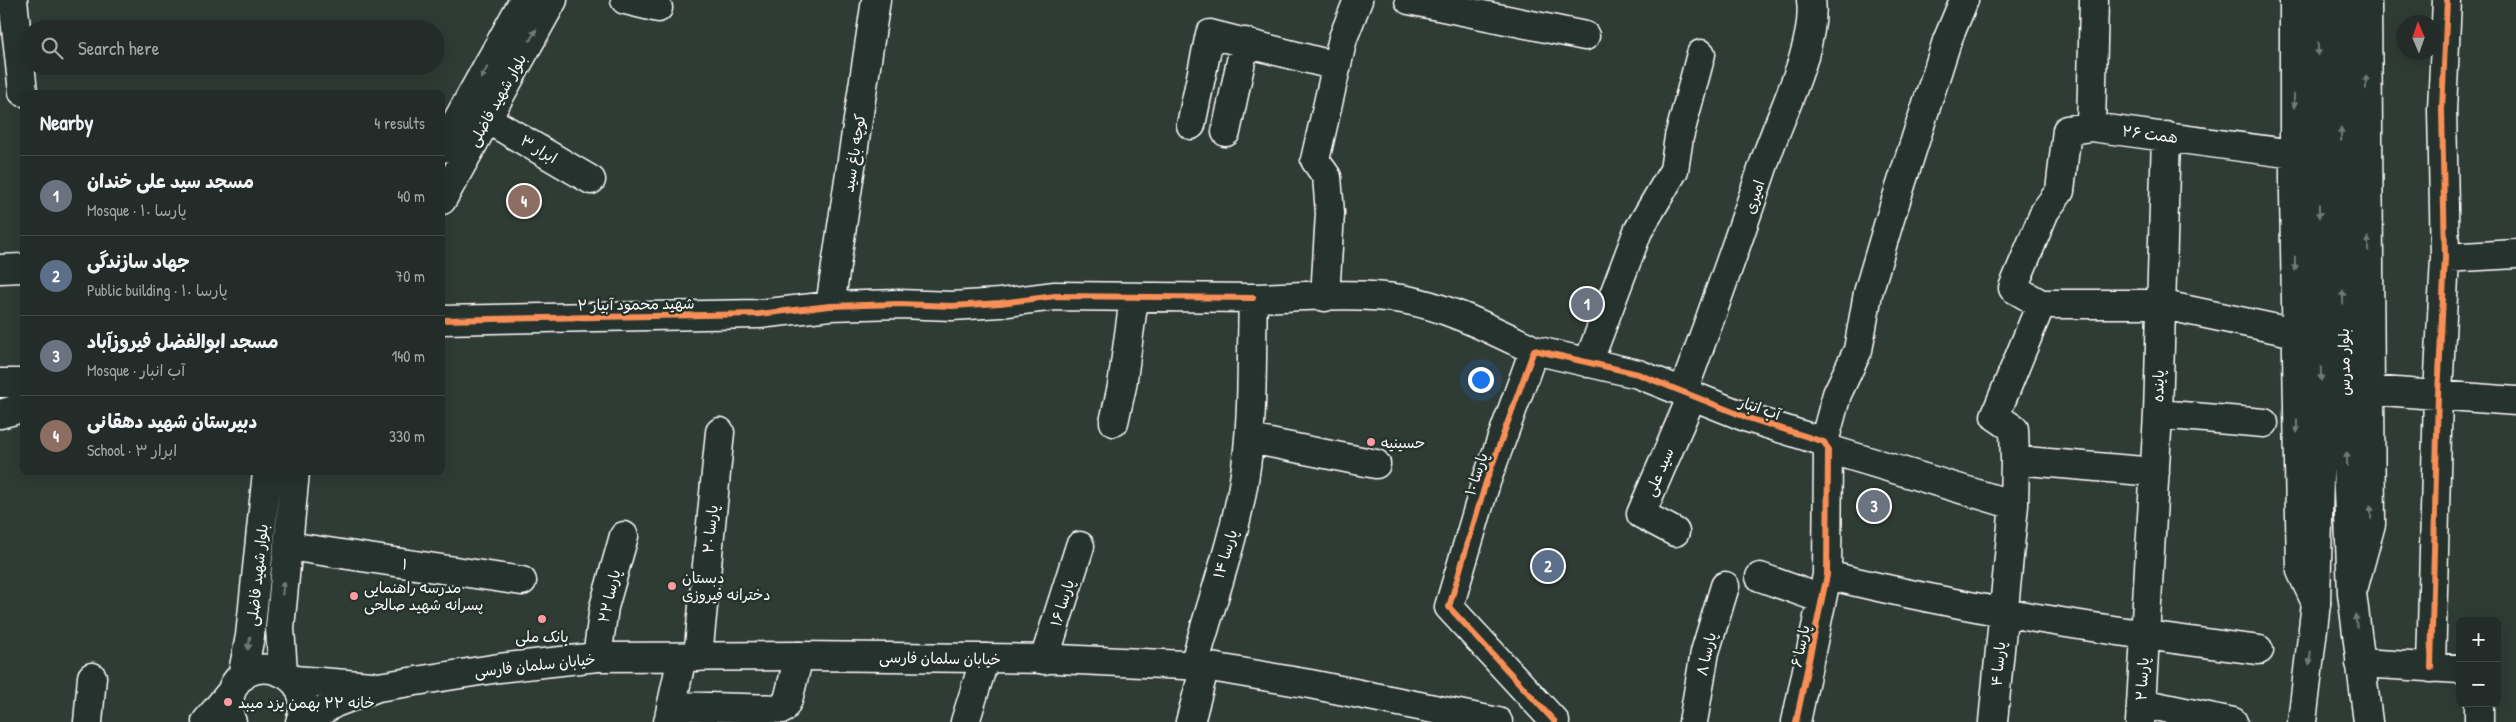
<!DOCTYPE html>
<html lang="en">
<head>
<meta charset="utf-8">
<style>
  :root { --surface:#232c28; --page:#2f3834; --text:#f1f3f6; --muted:#a3a7a8; --line:#404845; --accent:#d93025 }
  body { margin:0; font-family:"Patrick Hand","Playpen Sans Arabic",sans-serif; background:var(--page); color:var(--text) }
  .controls { position:absolute; right:15px; bottom:15px; display:grid; overflow:hidden; border-radius:8px; box-shadow:0 5px 20px #0002 }
  .controls button { width:45px; height:45px; display:grid; place-items:center; padding:0; border:0; border-bottom:1px solid var(--line); background:var(--surface); color:var(--text); font:25px sans-serif }
  .compass { position:absolute; left:2396px; top:15px; width:45px; height:45px; border-radius:50%; background:var(--surface); box-shadow:0 5px 20px #0002; rotate:358deg }
  .you { position:absolute; left:1480px; top:379px; width:18px; height:18px; margin:-12px; border:4px solid #fff; border-radius:50%; background:#1a73e8; box-shadow:0 0 0 8px #1a73e833 }
  .badge { display:grid; place-items:center; width:32px; height:32px; border-radius:50%; background:var(--accent); color:#fff; font-size:16px; font-weight:700 }
  .pin { position:absolute; translate:-50% -50%; border:2px solid #fff; box-shadow:0 1px 5px #0006 }
  .list { margin:0; padding:0; list-style:none }
  h2 { display:flex; justify-content:space-between; align-items:center; height:65px; margin:0; padding:0 20px; font-size:21px }
  h2 small { font-size:16px; font-weight:400; color:var(--muted) }
  .list li { display:grid; grid-template-columns:32px 1fr auto; gap:15px; align-items:center; box-sizing:border-box; height:80px; padding:0 20px; border-top:1px solid var(--line) }
  .list b { display:block; font-size:19px; white-space:nowrap }
  .list p { margin:0; font-size:16px; white-space:nowrap; color:var(--muted) }
  .list em { font-size:16px; font-style:normal; color:var(--muted) }
  .icon { flex:none; width:28px; height:28px; fill:none; stroke:currentColor; stroke-width:2; stroke-linecap:round; stroke-linejoin:round }
  .map { position:relative; flex:none; width:2516px; height:722px; overflow:hidden }
  .search { position:absolute; background:var(--surface); box-shadow:0 5px 20px #0002; left:20px; top:20px; width:425px; height:55px; display:flex; align-items:center; gap:12px; box-sizing:border-box; padding:0 18px; border-radius:28px; color:var(--muted); font-size:19px }
  .panel { position:absolute; background:var(--surface); box-shadow:0 5px 20px #0002; left:20px; top:90px; width:425px; height:385px; border-radius:8px }
  .map>svg:first-child { display:block }
  .lines { fill:none; stroke-linecap:round; stroke-linejoin:round }
  .minor-casing { stroke:#fff; stroke-width:31 }
  .major-casing { stroke:#fff; stroke-width:31 }
  .minor { stroke:#26332d; stroke-width:28 }
  .major { stroke:#26332d; stroke-width:28 }
  .cycleway-casing { stroke:#26332d; stroke-width:9 }
  .cycleway { stroke:#f78f57; stroke-width:6 }
  .oneway { fill:#727a76 }
  .poi-dot { fill:#ff9aa2; stroke:#26332d; stroke-width:2 }
  .labels { text-anchor:middle; dominant-baseline:central; stroke-width:5; stroke-linejoin:round; paint-order:stroke }
  .street-label { font-size:15px; fill:#fff; stroke:#26332d }
  .poi-label { font-size:15px; fill:#fff; stroke:#26332d; text-anchor:start }
</style>
</head>
<body>
<div class="map">
<svg width="2516" height="722" viewBox="0 0 2516 722">
  <rect width="100%" height="100%" fill="#2f3b35"/>
  <filter id="ink" filterUnits="userSpaceOnUse"><feTurbulence type="fractalNoise" baseFrequency=".02" numOctaves="2"/><feDisplacementMap in="SourceGraphic" scale="10" xChannelSelector="R" yChannelSelector="G"/><feConvolveMatrix kernelMatrix="1 2 1 2 8 2 1 2 1" color-interpolation-filters="sRGB"/></filter>
  <g filter="url(#ink)">
    <g class="lines">
      <defs>
        <path id="minor" d="M 13,0 L 23,92
          M 625,0 L 658,8
          M 1409,0 L 1585,36
          M 2294,0 L 2294,194 L 2301,571 L 2316,603
          M 487,119 L 591,180
          M 1191,125 L 1210,34 L 1336,66
          M 2091,127 L 2094,0
          M 1226,132 L 1245,42
          M 2445,258 L 2516,254
          M 0,269 L 22,268
          M 1325,297 L 1330,213 L 1327,177 L 1315,160 L 1343,38 L 1358,0
          M 2041,304 L 2013,288 L 2045,211 L 2060,191 L 2067,130 L 2091,127 L 2294,154
          M 830,306 L 876,0
          M 442,320 L 759,314 L 830,306 L 899,304 L 952,306 L 1000,303 L 1055,296 L 1253,298
          M 1588,363 L 1638,231 L 1674,170 L 1679,137 L 1701,54
          M 0,383 L 22,383
          M 2369,390 L 2516,401
          M 1683,392 C 1713,312 1741,233 1768,152 C 1783,110 1817,43 1811,0
          M 0,414 L 22,408
          M 2158,414 L 2264,423
          M 1114,422 L 1122,386 L 1134,298
          M 1250,439 L 1376,464
          M 1824,442 L 1837,394 L 1858,350 L 1868,293 L 1889,222 L 1947,41 L 1964,0
          M 1828,449 L 2014,505 L 1993,722
          M 2015,460 L 2014,429 L 1995,416 L 2041,304 L 2159,304 L 2296,333
          M 2014,505 L 2015,460 L 2155,472
          M 1675,532 L 1641,514 L 1692,396
          M 288,546 L 522,581
          M 1827,575 C 1969,610 2114,632 2259,650
          M 1760,577 L 1822,599
          M 2354,586 L 2371,524 L 2367,0
          M 597,657 L 604,607 L 624,536
          M 698,657 L 720,432
          M 1044,660 L 1080,546
          M 2360,663 L 2460,669
          M 1194,666 C 1210,605 1234,542 1244,480 C 1254,420 1251,358 1253,298 C 1301,297 1354,292 1402,299 C 1449,307 1492,330 1534,350
          M 2431,668 L 2438,394 L 2445,258 L 2442,109 L 2447,0
          M 2141,703 L 2233,722
          M 2479,703 L 2479,722
          M 671,706 L 783,709 L 788,700 L 799,656
          M 88,722 L 92,677
          M 668,722 L 682,657
          M 965,722 L 985,658
          M 1190,722 L 1205,666
          M 1555,722 L 1449,607 L 1486,482 L 1534,350 L 1638,374 L 1748,418 L 1824,442 L 1828,449 L 1827,575 L 1796,722
          M 1693,722 L 1705,652 L 1725,586
          M 2140,722 L 2158,414 L 2166,136"/>
        <path id="major" d="M 2340,0 L 2344,388 L 2352,593 L 2368,722
          M 442,148 L 524,0
          M 442,200 L 553,0
          M 283,672 L 280,628 L 295,472
          M 242,677 L 250,636 L 267,472
          M 294,680 L 372,686
          M 206,722 L 231,692
          M 232,722 C 228,714 228,705 230,696 C 241,647 321,669 300,722
          M 303,722 L 335,703 L 378,687 L 499,668 L 597,657 L 799,656 L 1058,659 L 1205,666 L 1310,684 L 1498,722
          M 2302,722 L 2316,603 L 2321,391 L 2317,0"/>
      </defs>
      <use href="#minor" class="minor-casing"/>
      <use href="#major" class="major-casing"/>
      <use href="#minor" class="minor"/>
      <use href="#major" class="major"/>
      <defs>
        <path id="cycleway" d="M 442,320 L 759,314 L 830,306 L 899,304 L 952,306 L 1000,303 L 1055,296 L 1253,298
          M 2431,668 L 2438,394 L 2445,258 L 2442,109 L 2447,0
          M 1555,722 L 1449,607 L 1486,482 L 1534,350 L 1638,374 L 1748,418 L 1824,442 L 1828,449 L 1827,575 L 1796,722"/>
      </defs>
      <use href="#cycleway" class="cycleway-casing"/>
      <use href="#cycleway" class="cycleway"/>
    </g>
    <defs><path id="oneway-solid" d="M-6-.8H1V-3.2L6.5 0L1 3.2V.8H-6Z" transform="scale(1.25)"/></defs>
    <g class="oneway">
      <use href="#oneway-solid" transform="translate(533 35) rotate(-61)"/>
      <use href="#oneway-solid" transform="translate(2318 49) rotate(89)"/>
      <use href="#oneway-solid" transform="translate(484 73) rotate(119)"/>
      <use href="#oneway-solid" transform="translate(2366 82) rotate(-90)"/>
      <use href="#oneway-solid" transform="translate(2294 101) rotate(90)"/>
      <use href="#oneway-solid" transform="translate(2341 134) rotate(-91)"/>
      <use href="#oneway-solid" transform="translate(2319 211) rotate(89)"/>
      <use href="#oneway-solid" transform="translate(2368 244) rotate(-91)"/>
      <use href="#oneway-solid" transform="translate(2295 264) rotate(89)"/>
      <use href="#oneway-solid" transform="translate(2343 297) rotate(-91)"/>
      <use href="#oneway-solid" transform="translate(2321 374) rotate(89)"/>
      <use href="#oneway-solid" transform="translate(2297 426) rotate(89)"/>
      <use href="#oneway-solid" transform="translate(2347 459) rotate(-92)"/>
      <use href="#oneway-solid" transform="translate(2371 512) rotate(-91)"/>
      <use href="#oneway-solid" transform="translate(283 588) rotate(-84)"/>
      <use href="#oneway-solid" transform="translate(2356 621) rotate(-97)"/>
      <use href="#oneway-solid" transform="translate(249 643) rotate(101)"/>
      <use href="#oneway-solid" transform="translate(2310 658) rotate(96)"/>
    </g>
  </g>
  <g class="poi-dot">
    <circle cx="1371" cy="442" r="5"/>
    <circle cx="672" cy="586" r="5"/>
    <circle cx="354" cy="596" r="5"/>
    <circle cx="542" cy="619" r="5"/>
    <circle cx="228" cy="702" r="5"/>
  </g>
  <g class="labels">
    <g class="street-label">
      <text transform="translate(497 100) rotate(-61)">بلوار شهید فاضلی</text>
      <text transform="translate(2150 134) rotate(7)">همت ۲۶</text>
      <text transform="translate(539 149) rotate(31)">ابرار ۳</text>
      <text transform="translate(854 153) rotate(-81)">کوچه باغ سید</text>
      <text transform="translate(1754 197) rotate(-72)">امیری</text>
      <text transform="translate(636 304) rotate(-1)">شهید محمود آبیار ۲</text>
      <text transform="translate(2344 362) rotate(-91)">بلوار مدرس</text>
      <text transform="translate(2158 386) rotate(-89)">پاینده</text>
      <text transform="translate(1760 408) rotate(19)">آب انبار</text>
      <text transform="translate(1659 472) rotate(-67)">سید علی</text>
      <text transform="translate(1476 474) rotate(-72)">پارسا ۱۰</text>
      <text transform="translate(710 529) rotate(-84)">پارسا ۲۰</text>
      <text transform="translate(1225 554) rotate(-73)">پارسا ۱۴</text>
      <text transform="translate(405 564) rotate(8)">۱</text>
      <text transform="translate(257 575) rotate(-84)">بلوار شهید فاضلی</text>
      <text transform="translate(609 596) rotate(-77)">پارسا ۲۲</text>
      <text transform="translate(1062 603) rotate(-73)">پارسا ۱۶</text>
      <text transform="translate(1800 646) rotate(-78)">پارسا ۶</text>
      <text transform="translate(1706 654) rotate(-77)">پارسا ۸</text>
      <text transform="translate(940 658) rotate(1)">خیابان سلمان فارسی</text>
      <text transform="translate(1998 664) rotate(-85)">پارسا ۴</text>
      <text transform="translate(535 665) rotate(-6)">خیابان سلمان فارسی</text>
      <text transform="translate(2142 679) rotate(-87)">پارسا ۲</text>
    </g>
    <g class="poi-label">
      <text x="1381" y="442">حسینیه</text>
      <text x="682" y="577">دبستان<tspan x="682" dy="17">دخترانه فیروزی</tspan></text>
      <text x="364" y="587">مدرسه راهنمایی<tspan x="364" dy="17">پسرانه شهید صالحی</tspan></text>
      <text x="542" y="636" text-anchor="middle">بانک ملی</text>
      <text x="238" y="702">خانه ۲۲ بهمن یزد میبد</text>
    </g>
  </g>
</svg>
<div class="controls">
<button>+</button>
<button>−</button>
</div>
<svg class="compass" viewBox="-18 -18 36 36"><path d="M0-13l5 13h-10z" fill="#e53935"/><path d="M0 13l5-13h-10z" fill="#a3a7a8"/></svg>
<div class="you"></div>
<div class="pin badge" style="left:1587px;top:304px;background:#6b7280">1</div>
<div class="pin badge" style="left:1548px;top:566px;background:#5c6f8a">2</div>
<div class="pin badge" style="left:1874px;top:506px;background:#6b7280">3</div>
<div class="pin badge" style="left:524px;top:201px;background:#8d6e63">4</div>
<div class="search"><svg class="icon" aria-label="search" viewBox="0 0 24 24"><circle cx="10" cy="10" r="6"/><path d="M15 15l6 6"/></svg>Search here</div>
<section class="panel">
<h2>Nearby<small>4 results</small></h2>
<ul class="list">
<li><span class="badge" style="background:#6b7280">1</span><div><b>مسجد سید علی خندان</b><p>Mosque · پارسا ۱۰</p></div><em>40 m</em></li>
<li><span class="badge" style="background:#5c6f8a">2</span><div><b>جهاد سازندگی</b><p>Public building · پارسا ۱۰</p></div><em>70 m</em></li>
<li><span class="badge" style="background:#6b7280">3</span><div><b>مسجد ابوالفضل فیروزآباد</b><p>Mosque · آب انبار</p></div><em>140 m</em></li>
<li><span class="badge" style="background:#8d6e63">4</span><div><b>دبیرستان شهید دهقانی</b><p>School · ابرار ۳</p></div><em>330 m</em></li>
</ul>
</section>
</div>
</body>
</html>
